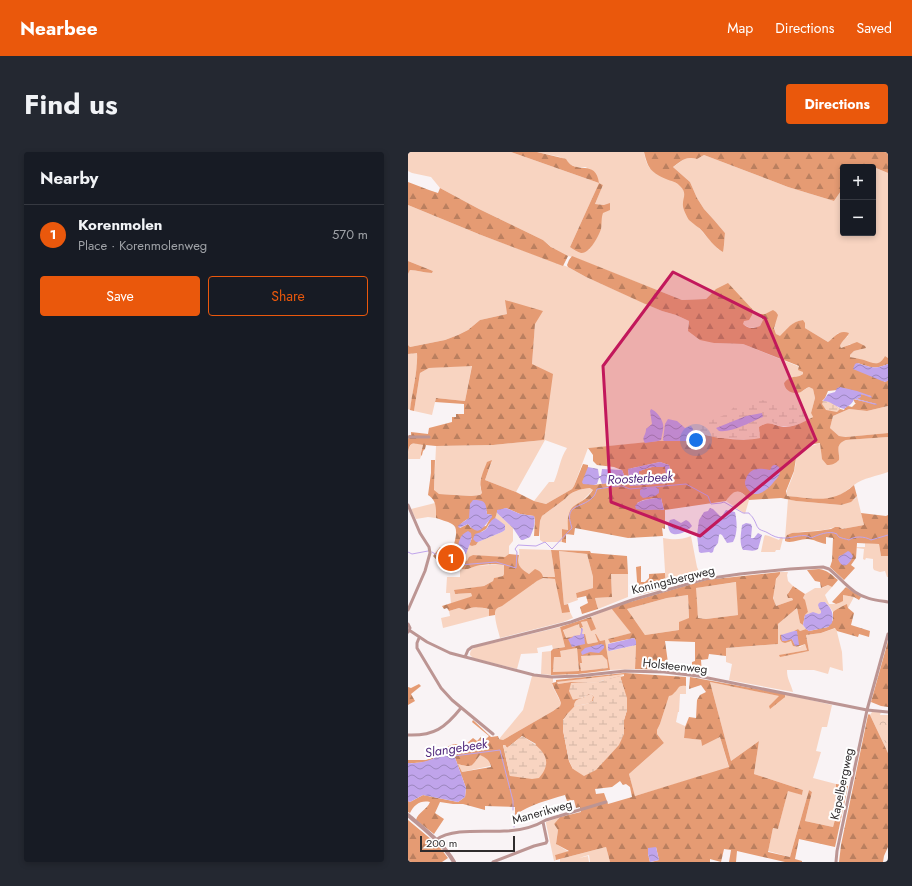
<!DOCTYPE html>
<html lang="en">
<head>
<meta charset="utf-8">
<style>
  :root { --surface:#171b24; --page:#242831; --text:#f1f3f6; --muted:#9ea1a6; --line:#363941; --accent:#ea580c }
  body { margin:0; font-family:Jost,sans-serif; background:var(--page); color:var(--text) }
  .controls { position:absolute; right:12px; top:12px; display:grid; overflow:hidden; border-radius:4px; box-shadow:0 2px 6px #0003 }
  .controls button { width:36px; height:36px; display:grid; place-items:center; padding:0; border:0; border-bottom:1px solid var(--line); background:var(--surface); color:var(--text); font:20px sans-serif }
  .scale { position:absolute; left:12px; bottom:10px; width:95px; box-sizing:border-box; padding-left:4px; border:2px solid #2f2c2d; border-top:0; font-size:11px; line-height:14px; white-space:nowrap; color:#2f2c2d; -webkit-text-stroke:3px #fff; paint-order:stroke }
  .you { position:absolute; left:288px; top:288px; width:14px; height:14px; margin:-10px; border:3px solid #fff; border-radius:50%; background:#1a73e8; box-shadow:0 0 0 6px #1a73e833 }
  .badge { display:grid; place-items:center; width:26px; height:26px; border-radius:50%; background:var(--accent); color:#fff; font-size:13px; font-weight:700 }
  .pin { position:absolute; translate:-50% -50%; border:2px solid #fff; box-shadow:0 1px 4px #0006 }
  .list { margin:0; padding:0; list-style:none }
  h2 { display:flex; justify-content:space-between; align-items:center; height:52px; margin:0; padding:0 16px; font-size:17px }
  h2 small { font-size:13px; font-weight:400; color:var(--muted) }
  .list li { display:grid; grid-template-columns:26px 1fr auto; gap:12px; align-items:center; box-sizing:border-box; height:60px; padding:0 16px; border-top:1px solid var(--line) }
  .list b { display:block; font-size:15px; white-space:nowrap }
  .list p { margin:0; font-size:13px; white-space:nowrap; color:var(--muted) }
  .list em { font-size:13px; font-style:normal; color:var(--muted) }
  .actions { display:flex; gap:8px; padding:12px 16px }
  .actions a { flex:1; padding:9px 0; border:1px solid var(--accent); border-radius:4px; text-align:center; font-size:14px; color:var(--accent) }
  .actions .main { background:var(--accent); color:#fff }
  .map { position:relative; flex:none; width:480px; height:710px; overflow:hidden; border-radius:4px }
  header { display:flex; align-items:center; gap:24px; box-sizing:border-box; height:56px; padding:0 20px; background:var(--accent); color:#fff }
  header strong { font-size:19px }
  nav { display:flex; gap:22px; margin-inline-start:auto; font-size:14px }
  .intro { display:flex; align-items:center; justify-content:space-between; box-sizing:border-box; height:96px; padding:0 24px }
  h1 { margin:0; font-size:28px }
  .button { padding:10px 18px; border-radius:4px; background:var(--accent); color:#fff; font-size:14px; font-weight:700 }
  main { display:flex; gap:24px; padding:0 24px }
  aside { flex:1; background:var(--surface); border-radius:4px; box-shadow:0 2px 6px #0003 }
  .map>svg:first-child { display:block }
  .grass { fill:#f8d4c1; fill-rule:evenodd }
  .forest { fill:url(#forest-firs); fill-rule:evenodd }
  .wetland { fill:url(#wetland-marsh); fill-rule:evenodd }
  .park { fill:url(#park-crowns) }
  .water { fill:url(#water-waves); fill-rule:evenodd }
  .lines { fill:none; stroke-linecap:round; stroke-linejoin:round }
  .stream { stroke:#c0a4eb; stroke-width:1 }
  .minor { stroke:#bc9593; stroke-width:3 }
  .tertiary { stroke:#bc9593; stroke-width:4 }
  .marked { fill:#c2185b; fill-opacity:0.2; stroke:#c2185b; stroke-width:3; stroke-linejoin:round }
  .labels { text-anchor:middle; dominant-baseline:central; stroke-width:4; stroke-linejoin:round; paint-order:stroke }
  .street-label { font-size:12px; fill:#2f2c2d; stroke:#fff }
  .water-label { font-size:13px; font-style:italic; fill:#532b7e; stroke:#fff }
</style>
</head>
<body>
<header>
<strong>Nearbee</strong>
<nav><a>Map</a><a>Directions</a><a>Saved</a></nav>
</header>
<div class="intro"><h1>Find us</h1><a class="button">Directions</a></div>
<main>
<aside>
<h2>Nearby<small></small></h2>
<ul class="list">
<li><span class="badge">1</span><div><b>Korenmolen</b><p>Place · Korenmolenweg</p></div><em>570 m</em></li>
</ul>
<div class="actions"><a class="main">Save</a><a>Share</a></div>
</aside>
<div class="map">
<svg width="480" height="710" viewBox="0 0 480 710">
  <defs>
    <pattern id="forest-firs" width="22" height="20" patternUnits="userSpaceOnUse"><rect width="22" height="20" fill="#e59b73"/><path d="M5 1l3.5 6h-7zM16 11l3.5 6h-7z" fill="#ba7f5f"/></pattern>
    <pattern id="wetland-marsh" width="20" height="14" patternUnits="userSpaceOnUse"><rect width="20" height="14" fill="#f8d4c1"/><path d="M1 5h8M5 5V1M11 12h8M15 12V8" fill="none" stroke="#d5b6a6"/></pattern>
    <pattern id="park-crowns" width="20" height="18" patternUnits="userSpaceOnUse"><rect width="20" height="18" fill="#f8d4c1"/><path d="M2 6a3 3 0 1 1 6 0M12 15a3 3 0 1 1 6 0" fill="none" stroke="#d5b6a6"/></pattern>
    <pattern id="water-waves" width="16" height="10" patternUnits="userSpaceOnUse"><rect width="16" height="10" fill="#c0a4eb"/><path d="M0 5q4-4 8 0t8 0" fill="none" stroke="#9c86bf"/></pattern>
  </defs>
  <rect width="100%" height="100%" fill="#f9f3f5"/>
  <path class="grass" d="M 0,0 L 103,0 L 191,31 L 178,15 L 168,15 L 161,12 L 152,5 L 129,0 L 236,0 C 237,5 238,11 241,15 C 247,25 266,26 273,34 C 275,36 276,40 277,43 L 276,46 L 289,74 L 310,97 L 314,99 L 316,93 L 317,81 L 306,68 L 296,57 L 289,46 L 282,30 L 265,15 C 275,9 276,4 289,7 L 296,3 L 380,35 L 426,49 L 435,36 L 435,81 L 465,81 L 465,17 L 468,16 L 480,21 L 480,206 L 477,204 L 476,207 L 471,211 L 464,212 L 457,209 L 442,205 L 442,203 L 446,199 L 454,197 L 442,192 L 437,195 L 433,196 L 432,194 L 434,189 L 440,184 L 430,181 L 425,187 L 420,190 L 397,176 L 395,168 C 385,169 379,177 372,185 L 368,182 L 362,160 L 351,164 L 355,168 L 352,174 C 345,177 341,176 334,172 L 336,168 L 303,142 L 298,147 L 274,148 L 165,105 C 154,104 143,95 135,88 L 71,57 L 32,36 L 23,25 L 4,21 L 0,19 ZM 191,31 L 195,33 L 187,52 L 196,53 L 193,65 L 193,76 L 187,89 L 181,98 L 162,95 Z
    M 0,53 L 73,83 L 160,115 L 178,125 L 254,159 L 268,163 L 281,169 L 280,175 L 306,191 L 335,192 L 392,215 L 395,220 L 395,222 C 388,227 383,222 376,231 L 393,240 L 401,235 L 405,237 L 407,246 L 403,261 L 405,265 C 391,274 381,277 364,272 L 351,280 L 353,286 L 346,288 L 310,286 L 281,289 L 256,289 L 180,296 L 166,334 L 164,337 L 138,352 L 126,349 L 141,330 L 146,330 C 151,319 152,306 159,296 L 137,288 L 108,340 L 77,328 L 84,309 L 72,335 L 74,341 L 72,343 L 63,344 L 31,342 L 26,339 L 28,294 L 85,293 L 136,288 L 124,212 L 127,171 L 98,148 L 99,162 L 72,168 L 60,178 L 50,183 L 37,188 L 2,195 L 0,193 L 0,122 L 2,118 C 9,118 16,121 24,121 L 25,119 L 0,109 Z
    M 6,201 L 9,201 L 9,214 L 2,258 L 0,257 L 0,202 Z
    M 64,213 L 57,249 L 28,246 L 24,263 L 6,259 L 12,221 L 21,216 Z
    M 480,254 L 480,281 L 439,285 L 431,284 L 422,276 L 425,264 L 441,257 L 459,259 Z
    M 480,285 L 480,320 C 469,324 455,326 446,333 C 439,338 433,344 425,346 C 413,349 392,345 379,344 C 378,338 380,336 382,331 C 385,324 388,315 388,306 C 395,298 403,293 413,291 L 414,307 L 431,305 C 430,296 428,292 438,288 Z
    M 7,291 L 15,293 L 13,301 L 13,304 L 12,307 L 0,307 C 0,299 0,292 7,291 Z
    M 183,336 L 185,338 L 174,349 L 166,354 L 160,365 L 160,378 L 154,377 L 154,390 L 135,390 L 132,388 L 132,369 L 134,364 L 157,347 C 163,339 173,337 183,336 Z
    M 327,339 C 333,339 337,343 341,348 L 337,362 L 318,349 L 322,343 Z
    M 449,344 L 456,373 L 434,377 L 427,375 C 412,381 395,377 379,383 L 377,387 L 380,347 L 388,349 L 433,353 L 447,347 Z
    M 27,351 L 29,354 L 28,366 L 20,365 L 8,367 L 3,357 Z
    M 89,361 L 105,376 L 105,389 L 101,394 L 101,402 L 98,406 L 65,403 L 60,410 L 54,407 L 51,402 L 56,403 L 58,402 L 61,393 L 64,394 L 68,393 L 70,390 L 94,380 L 97,378 L 89,367 L 87,367 L 88,362 Z
    M 357,383 L 361,384 L 371,388 L 373,385 L 375,386 L 372,398 L 368,398 L 367,400 L 353,400 L 356,385 Z
    M 283,384 L 289,415 L 293,424 L 258,436 L 255,386 C 266,388 273,388 283,384 Z
    M 457,391 L 471,392 L 473,404 L 480,404 L 480,425 L 479,425 L 477,419 L 472,420 L 466,418 L 465,416 L 465,407 L 458,406 L 457,408 L 455,407 L 456,397 L 448,396 L 449,395 L 457,395 Z
    M 111,397 L 143,398 L 147,425 L 135,425 L 125,419 L 121,422 C 105,411 113,413 111,397 Z
    M 151,399 L 179,402 L 185,425 L 185,436 L 168,441 L 170,448 L 156,453 Z
    M 81,413 L 96,413 L 96,422 L 95,424 L 86,426 L 85,429 L 76,434 L 46,439 L 47,442 L 63,441 L 64,444 L 63,445 L 43,452 L 42,441 L 38,441 L 39,425 L 52,425 L 52,416 L 61,417 L 67,414 Z
    M 372,420 L 380,420 L 379,423 L 380,429 L 385,434 L 380,441 L 385,448 L 368,454 C 363,444 364,431 372,422 Z
    M 203,422 L 220,422 L 220,445 L 190,457 L 187,446 L 204,445 Z
    M 135,426 L 148,427 L 154,460 L 162,460 L 165,466 L 155,470 L 92,486 C 90,477 85,465 88,456 C 105,449 117,433 135,426 Z
    M 329,430 L 330,463 L 298,467 L 290,466 L 287,436 Z
    M 420,433 L 424,435 L 417,443 L 421,452 L 428,452 L 431,451 L 435,443 L 446,445 L 440,456 L 439,452 C 436,453 427,458 425,460 L 421,454 L 417,450 L 413,450 L 413,461 L 411,462 C 406,460 401,461 397,463 L 400,460 L 395,446 L 397,442 L 407,436 L 414,436 Z
    M 280,443 L 281,467 L 271,478 L 237,483 L 219,457 L 259,446 Z
    M 70,455 L 81,457 L 81,464 L 35,476 L 33,466 L 42,464 L 41,459 L 51,456 L 57,458 L 61,456 Z
    M 203,456 L 224,481 L 200,487 L 202,491 L 200,492 L 202,499 L 228,493 L 227,517 L 202,518 L 197,488 L 192,489 L 188,482 L 187,482 L 190,490 L 180,492 L 158,486 L 155,477 L 171,472 L 175,475 L 173,470 L 179,468 L 187,477 L 183,465 Z
    M 389,456 L 392,471 L 395,473 L 398,477 L 392,479 L 390,477 L 380,482 L 372,483 L 392,495 L 397,492 L 399,498 L 372,503 L 401,499 L 398,483 L 413,481 L 428,476 L 434,500 L 435,519 L 422,515 L 420,522 L 406,518 L 379,518 C 379,528 383,531 385,540 L 321,528 L 324,512 L 318,510 L 318,496 L 370,492 L 370,472 Z
    M 152,475 L 157,495 L 145,497 L 144,493 L 129,496 L 130,501 L 113,502 L 109,517 L 65,506 L 62,503 C 62,498 64,497 68,495 Z
    M 169,496 L 171,519 L 145,520 L 146,505 L 152,499 Z
    M 143,499 L 143,523 L 133,522 L 134,500 Z
    M 194,503 L 199,508 L 200,516 L 173,519 L 172,511 L 173,511 L 173,504 Z
    M 216,521 L 216,523 L 189,530 L 163,530 L 150,532 L 149,530 Z
    M 124,524 L 145,526 L 145,530 L 144,531 L 145,535 L 153,551 L 152,554 L 145,559 L 95,588 L 91,587 L 115,558 Z
    M 302,530 L 372,544 L 361,554 L 377,542 L 424,553 L 419,575 L 414,575 L 408,599 L 413,600 L 405,626 L 428,632 L 428,635 L 435,638 L 425,675 L 397,669 L 404,640 L 401,638 L 382,705 L 360,699 L 365,676 L 370,677 L 380,638 L 394,643 L 395,638 L 346,622 L 351,589 L 323,609 Z
    M 273,533 L 278,534 L 278,542 L 272,542 L 271,560 L 270,560 L 268,570 L 277,574 L 276,586 L 293,588 L 294,594 L 312,585 L 321,616 L 227,644 L 221,622 L 256,591 L 249,582 L 249,578 L 252,572 L 261,544 C 267,541 268,537 273,533 Z
    M 182,542 L 184,542 L 185,545 L 185,549 L 178,552 L 166,554 C 167,546 171,548 176,545 C 178,544 180,543 182,542 Z
    M 464,560 L 473,560 L 472,563 L 480,563 L 480,601 L 462,563 Z
    M 72,603 L 78,606 L 82,610 L 82,614 L 54,620 L 50,612 C 64,616 64,614 72,603 Z
    M 152,665 L 146,672 L 150,678 L 148,692 L 161,700 L 147,703 L 148,708 L 146,709 L 138,671 L 138,670 Z
    M 198,695 L 202,710 L 182,710 L 181,703 L 171,706 L 180,704 L 181,710 L 152,710 L 152,707 Z"/>
  <path class="forest" d="M 103,0 L 129,0 L 158,7 C 167,24 188,6 191,31 L 195,33 L 187,52 L 196,53 L 202,51 L 202,58 L 195,61 C 193,66 194,72 193,77 C 191,83 182,102 173,101 C 170,100 165,97 162,95 L 191,31 Z
    M 236,0 L 480,0 L 480,21 L 468,16 L 465,17 L 465,15 L 435,15 L 435,36 L 426,49 L 380,35 L 296,3 L 289,7 C 277,4 275,8 265,15 L 282,30 L 289,46 L 296,57 L 306,68 L 317,81 L 316,93 L 315,100 C 306,95 301,87 295,80 C 291,75 285,72 281,68 C 279,65 275,57 275,54 C 274,46 280,42 272,34 C 269,30 263,29 258,27 C 242,20 240,16 236,0 Z
    M 0,30 L 21,38 L 30,41 L 32,36 L 71,57 L 135,88 L 143,95 L 160,104 L 155,114 L 73,83 L 0,53 Z
    M 164,104 L 274,148 L 298,147 L 308,137 L 320,131 L 345,158 L 344,163 L 341,168 L 336,169 L 335,172 C 340,177 345,177 352,174 L 355,168 L 351,162 L 357,162 L 365,158 L 368,160 L 370,163 L 366,176 L 368,182 L 372,184 C 379,177 384,169 395,168 L 397,171 L 397,176 L 420,190 C 427,185 431,177 441,181 C 439,186 434,188 432,194 L 433,196 L 449,190 L 457,194 L 458,196 L 446,199 L 442,203 L 442,205 C 447,206 452,207 456,208 C 465,211 471,215 477,204 L 480,206 L 480,212 C 466,218 463,215 449,211 L 477,230 L 480,228 L 480,254 L 459,259 L 441,257 L 425,264 L 422,276 L 431,284 L 438,285 L 480,281 L 480,285 L 438,288 C 426,293 432,299 431,308 C 427,312 424,313 419,313 L 414,307 L 412,291 L 406,292 L 399,296 L 388,306 L 386,319 L 378,339 L 379,344 C 405,346 424,353 446,333 L 449,344 L 443,350 L 433,353 L 388,349 L 373,346 L 341,348 C 332,336 326,337 318,349 L 257,358 L 257,377 L 254,376 L 255,384 L 220,386 L 167,376 L 166,383 L 158,382 L 158,391 L 154,390 L 154,377 L 160,378 C 160,373 159,367 161,362 C 163,354 168,353 174,349 C 179,346 182,342 185,338 L 182,336 C 173,337 163,339 157,347 L 134,364 L 132,369 L 131,384 L 126,384 L 127,368 L 126,364 L 112,362 L 98,356 L 89,360 L 87,367 L 81,372 L 78,377 L 73,380 L 68,390 L 70,390 L 68,393 L 64,394 L 61,393 L 64,386 L 49,399 L 51,402 L 50,403 C 45,401 42,398 38,397 L 36,402 L 38,408 L 44,411 L 51,412 L 54,407 L 59,409 L 61,405 L 65,403 L 97,405 L 101,402 L 111,403 C 109,414 112,416 121,422 L 127,417 C 132,419 134,421 135,425 L 147,425 L 143,398 L 182,399 L 183,401 L 219,404 L 220,422 L 203,422 L 204,445 L 187,446 L 190,457 L 174,462 L 172,455 L 180,451 L 178,444 L 169,446 L 168,441 L 185,436 L 185,425 L 179,402 L 151,399 L 156,453 L 160,452 L 162,460 L 154,461 L 147,427 L 135,426 L 129,429 L 94,454 C 89,456 87,456 87,463 L 81,464 L 81,457 C 72,455 64,454 57,458 L 51,456 L 41,459 L 39,456 L 36,457 L 34,454 L 62,445 L 64,444 L 63,441 L 47,442 L 46,438 L 76,434 L 85,429 L 86,426 L 95,424 L 96,422 L 96,413 C 88,412 77,412 68,414 C 65,415 63,416 60,417 C 49,418 32,413 25,404 L 32,395 L 45,397 C 46,390 52,376 44,372 C 39,369 33,368 28,366 C 28,356 29,349 20,343 L 23,321 L 23,308 L 27,308 L 26,338 L 31,342 L 63,344 L 72,343 L 74,341 C 70,329 75,321 79,310 L 84,308 L 77,328 L 108,340 L 126,349 L 138,352 L 164,337 L 166,334 L 175,312 L 180,313 L 180,315 L 186,333 L 218,328 L 214,318 L 211,317 L 206,315 L 189,313 L 185,309 L 185,303 L 180,296 L 250,289 L 281,289 L 293,282 C 309,286 336,290 352,286 L 351,275 C 362,267 367,275 378,275 C 389,274 396,270 405,265 L 403,261 L 407,246 L 405,237 L 401,235 C 398,236 396,238 393,240 C 385,243 377,239 376,231 C 383,222 388,227 395,222 L 395,220 L 390,218 L 391,214 L 335,192 L 306,191 L 292,188 L 280,179 L 281,169 L 268,163 L 254,159 L 235,151 L 178,125 L 160,115 L 159,113 L 161,108 ZM 429,238 L 463,244 L 453,242 L 452,245 L 449,247 L 468,252 L 445,247 L 447,251 L 448,251 L 444,255 L 440,254 L 437,256 L 436,258 L 432,257 L 424,251 L 414,249 L 417,246 L 420,239 ZM 252,310 L 261,313 L 262,317 L 261,331 L 222,334 L 220,317 ZM 247,346 L 253,346 L 256,358 L 248,357 L 235,358 L 229,351 L 235,348 ZM 79,359 L 79,362 L 84,363 L 78,374 L 63,376 L 60,372 L 52,376 L 51,375 C 55,367 70,362 79,359 Z
    M 0,109 L 25,119 L 24,121 C 16,121 9,118 2,118 L 0,122 Z
    M 97,148 L 135,159 L 127,172 L 124,212 L 145,222 L 136,288 L 85,293 L 28,294 L 18,293 L 17,297 L 15,299 L 14,303 L 13,304 L 13,301 L 15,293 C 5,291 2,289 0,300 L 0,287 L 1,283 L 3,283 L 3,280 L 20,282 L 21,276 L 44,270 L 44,265 L 48,265 L 48,262 L 56,262 L 56,252 L 27,250 L 28,246 L 57,249 L 64,214 L 21,216 L 12,221 L 6,259 L 2,258 C 4,240 10,219 9,201 L 0,202 L 0,193 L 2,195 L 37,188 L 50,183 L 60,178 L 72,168 L 99,162 Z
    M 244,315 L 258,315 C 258,318 259,323 256,325 C 250,330 237,326 231,322 L 231,319 Z
    M 453,361 L 478,364 L 480,363 L 480,404 L 473,404 L 471,392 L 449,391 L 448,406 L 443,413 L 447,416 L 436,428 L 422,415 L 424,409 L 425,386 L 418,385 L 418,392 C 411,391 406,387 399,387 C 391,387 383,392 377,389 L 377,387 L 379,383 L 384,381 L 410,379 L 423,377 L 427,375 L 431,375 L 434,377 L 456,373 Z
    M 233,414 L 233,430 L 237,430 L 241,426 L 241,422 L 257,421 L 258,436 L 230,443 L 228,415 Z
    M 411,417 C 419,418 424,423 430,428 L 424,435 L 420,433 L 413,436 L 412,430 L 407,429 L 399,418 Z
    M 372,420 L 372,422 L 368,427 L 365,446 L 368,454 L 385,448 L 384,446 L 380,446 L 379,443 L 385,434 L 397,442 L 395,446 L 397,448 L 400,460 L 397,463 L 395,473 L 392,471 L 389,456 L 370,472 L 370,492 L 318,496 L 318,504 L 301,502 L 300,507 L 293,508 L 294,522 L 284,521 L 284,510 L 287,509 L 287,490 L 257,489 L 261,518 L 227,517 L 228,493 L 227,487 L 226,486 L 202,491 L 200,487 L 223,481 L 203,456 L 222,450 L 298,428 ZM 328,430 L 330,463 L 298,467 L 290,466 L 288,436 ZM 280,443 L 281,466 L 271,470 L 271,478 L 237,483 L 219,457 L 259,446 Z
    M 438,435 L 453,445 L 451,448 L 446,445 L 435,443 L 435,449 L 431,451 L 428,452 L 424,450 Z
    M 439,452 L 440,456 L 446,461 L 443,473 L 462,479 L 461,485 L 451,482 L 450,485 L 429,479 L 427,476 L 413,481 L 398,483 L 401,499 L 372,505 L 371,503 L 399,498 L 397,492 C 392,494 390,495 385,494 L 383,489 L 377,491 L 374,490 L 372,487 L 372,483 L 375,482 L 373,483 L 384,487 L 386,491 L 389,479 L 386,479 L 390,477 L 392,479 L 398,477 L 401,479 L 420,475 L 425,468 L 425,460 C 427,458 436,453 439,452 Z
    M 183,465 L 188,477 L 183,479 L 179,469 L 173,470 L 175,475 L 172,476 L 171,472 L 155,478 L 158,486 L 177,482 L 179,491 L 180,492 L 190,490 L 187,482 L 188,482 L 192,489 L 197,488 L 202,518 L 170,522 L 143,523 L 143,499 L 145,497 L 157,495 L 152,475 ZM 169,496 L 171,519 L 145,520 L 146,505 L 153,505 L 152,499 ZM 194,503 L 199,508 L 200,516 L 173,519 L 172,511 L 174,511 L 173,504 Z
    M 480,489 L 480,555 L 473,554 L 463,550 Z
    M 217,521 L 278,525 L 278,534 C 269,533 272,536 266,541 C 265,543 262,544 261,544 L 252,572 L 249,578 L 249,582 L 256,591 L 221,622 L 227,644 L 321,615 L 312,585 L 294,594 L 293,588 L 276,586 L 277,575 L 281,565 L 288,566 L 289,548 L 292,543 L 298,540 L 293,533 L 281,537 L 282,525 L 377,542 L 377,545 L 362,557 L 361,554 L 371,544 L 302,530 L 323,609 L 351,589 L 346,622 L 395,638 L 394,643 L 380,639 L 370,677 L 365,676 L 360,700 L 382,705 L 401,638 L 404,640 L 397,669 L 425,675 L 435,638 L 428,635 L 428,632 L 440,634 L 427,695 L 391,687 L 387,707 L 394,709 L 394,710 L 377,710 L 329,699 L 328,710 L 321,710 L 323,698 L 316,697 L 313,710 L 302,707 L 302,710 L 243,710 L 251,708 L 248,695 L 240,702 L 242,710 L 202,710 L 198,695 L 148,708 L 147,703 L 161,699 L 148,692 L 150,678 L 146,672 L 152,665 L 173,660 L 172,655 L 168,656 L 166,648 L 159,649 L 157,643 C 140,648 123,652 107,663 L 107,655 L 77,654 L 77,658 L 55,652 L 45,652 L 32,650 L 27,661 L 36,667 L 26,682 L 8,668 C 10,660 19,658 22,650 C 12,648 6,653 2,661 L 0,660 L 0,649 L 2,650 L 15,643 L 50,650 L 57,645 L 58,636 L 45,600 C 33,599 33,603 23,608 C 16,611 8,611 0,611 L 0,608 L 18,608 L 26,605 L 26,602 L 43,593 L 47,592 L 57,593 L 65,586 L 69,589 L 73,585 L 77,588 L 81,584 L 64,570 L 65,568 L 83,585 L 90,584 L 91,587 L 95,588 L 145,559 L 152,554 L 153,551 C 151,544 146,538 144,531 L 148,530 L 148,528 ZM 216,522 L 216,524 L 189,530 L 163,530 L 150,532 L 149,530 ZM 212,524 L 216,538 L 219,558 L 216,568 L 216,582 L 165,617 L 161,609 L 155,578 L 155,568 L 167,554 L 178,552 L 185,549 L 186,545 L 184,542 C 179,541 179,544 175,546 C 173,546 169,546 167,547 L 163,531 L 190,530 ZM 182,542 L 184,542 L 185,545 L 184,549 L 178,552 L 166,554 C 167,546 171,548 176,545 C 178,544 180,543 182,542 ZM 114,584 L 128,592 L 102,624 L 95,593 L 97,593 L 99,596 ZM 72,603 C 78,606 82,608 83,615 L 54,620 L 50,612 C 65,616 63,615 72,603 ZM 212,629 L 215,633 L 218,632 L 222,635 L 224,645 L 200,652 L 196,641 L 188,642 L 187,637 L 204,635 Z
    M 11,532 L 13,534 L 3,542 L 7,549 L 0,553 L 0,535 L 3,536 Z
    M 461,562 L 462,563 L 480,601 L 480,695 L 476,704 L 475,710 L 431,710 L 433,693 L 460,563 Z
    M 0,668 L 30,693 L 40,706 L 34,710 L 0,710 Z"/>
  <path class="wetland" d="M 354,248 C 359,249 364,252 369,253 C 383,254 403,246 397,268 L 393,270 L 371,274 L 363,269 L 350,275 L 349,285 L 310,286 L 293,282 L 292,273 L 296,273 L 297,271 L 319,262 L 328,253 L 342,254 L 349,249 ZM 354,261 L 352,266 L 334,274 L 316,280 L 309,276 L 338,264 Z
    M 415,249 C 422,249 426,252 432,257 L 429,260 L 418,258 L 414,252 Z
    M 212,524 L 219,546 L 219,558 L 216,568 L 216,582 L 211,593 L 188,618 L 176,624 L 165,617 L 161,609 L 155,578 L 155,568 L 160,561 L 167,554 L 178,552 L 185,549 L 186,545 L 184,542 C 179,541 178,545 173,546 C 170,546 168,547 165,548 L 161,539 L 163,531 L 190,530 Z
    M 114,584 C 132,595 148,606 131,626 L 124,627 L 102,624 L 95,593 L 97,593 L 99,596 Z"/>
  <path class="park" d="M 470,564 L 480,565 L 480,597 L 470,573 Z"/>
  <path class="water" d="M 449,211 C 463,215 466,218 480,212 L 480,228 L 478,230 L 474,229 L 445,217 L 447,212 Z
    M 432,235 L 449,239 L 463,244 L 464,246 L 453,242 L 453,245 L 449,247 L 469,252 L 468,253 L 446,247 C 445,251 441,254 437,256 L 437,257 C 428,256 424,249 415,249 L 420,242 L 427,240 L 429,236 Z
    M 243,257 C 248,259 254,266 255,272 C 256,276 254,283 253,288 L 250,289 L 237,291 C 233,285 238,284 238,277 L 244,272 L 242,259 Z
    M 354,261 L 355,265 L 352,266 C 341,271 323,281 311,279 L 308,276 L 338,264 Z
    M 260,267 L 269,269 L 277,276 L 283,274 L 285,277 L 285,286 L 281,289 L 256,289 L 255,288 L 257,272 Z
    M 252,310 L 261,313 L 262,317 L 261,331 L 222,334 L 220,317 ZM 244,315 L 257,315 L 258,323 L 257,325 L 251,325 L 250,327 C 244,327 236,326 231,322 L 231,319 L 233,319 L 234,318 Z
    M 366,313 L 368,313 L 371,315 C 374,323 369,326 365,331 C 361,336 355,341 349,342 C 344,343 336,335 337,330 C 337,329 339,324 339,324 C 344,315 353,316 362,318 L 364,314 Z
    M 180,315 L 190,317 L 191,324 L 193,324 L 194,317 L 214,318 L 218,328 L 194,332 L 192,326 L 191,326 L 189,332 L 186,333 L 175,332 L 174,330 Z
    M 248,335 L 251,337 L 251,341 L 247,344 L 235,346 L 232,343 L 232,338 L 236,336 Z
    M 247,346 L 253,346 L 256,358 C 247,357 237,359 228,357 L 227,354 C 232,347 240,348 247,346 Z
    M 65,348 C 78,348 78,351 79,362 L 84,363 L 84,365 C 76,373 72,387 60,372 L 51,376 L 50,374 L 51,373 L 61,366 L 62,352 Z
    M 98,356 L 112,362 L 126,364 C 128,372 125,378 122,385 L 115,388 L 113,388 L 105,376 L 89,361 L 89,358 Z
    M 302,356 L 305,357 L 312,364 L 314,364 L 318,358 L 327,360 C 329,369 330,381 325,390 L 319,391 L 314,383 L 312,382 L 311,383 L 310,391 L 306,396 L 305,400 L 303,401 L 301,400 L 293,401 L 291,400 L 289,383 L 291,368 L 296,360 L 300,359 Z
    M 87,366 L 89,367 L 97,373 L 97,378 L 94,380 L 70,390 L 68,390 L 65,387 L 67,382 C 71,381 77,379 80,375 C 82,371 82,369 87,366 Z
    M 266,367 L 273,371 L 278,368 C 281,369 282,371 284,374 C 280,379 269,385 263,381 C 261,379 260,375 260,372 L 262,368 Z
    M 338,371 L 343,372 L 344,375 L 343,386 L 346,386 L 350,381 L 354,383 L 350,397 C 346,400 341,398 335,398 C 331,391 333,382 334,373 Z
    M 60,379 L 63,381 C 65,388 60,395 58,402 C 55,403 51,403 49,400 C 51,390 51,383 60,379 Z
    M 440,399 L 442,400 L 445,404 C 442,412 435,419 430,407 L 431,404 L 434,403 Z
    M 413,450 L 417,450 C 424,457 426,462 424,471 L 420,475 L 401,479 L 398,477 L 395,473 L 397,463 L 405,460 L 411,462 L 413,461 L 413,459 L 411,456 L 410,453 L 411,451 Z
    M 173,476 L 175,477 L 174,482 L 176,482 L 177,492 L 164,495 L 160,487 L 165,485 L 165,484 L 172,483 L 173,480 Z
    M 386,479 L 389,479 L 391,493 L 387,494 L 384,487 L 378,489 L 374,489 L 373,483 Z
    M 226,486 L 228,489 L 228,493 L 201,499 L 200,498 L 200,492 Z
    M 193,492 L 196,493 L 196,496 L 191,501 L 182,500 L 174,503 L 173,500 L 177,496 Z
    M 40,598 L 42,598 L 45,600 L 58,636 L 57,645 L 50,650 L 15,643 L 2,650 L 0,649 L 0,611 C 14,612 28,607 40,598 Z
    M 248,695 L 251,708 L 242,710 L 240,702 L 240,696 Z"/>
  <g class="lines">
    <path class="stream" d="M 0,400 L 4,402 L 20,399
      M 24,400 L 40,410 L 51,413 L 88,410 L 108,416 L 109,400 L 107,397 L 110,393 L 128,394 L 137,390 L 144,397 L 164,376 C 155,351 173,357 184,346 C 187,344 188,340 189,337 L 210,334 L 214,334 L 222,337 L 278,332 L 300,344 L 303,352 L 313,351 L 316,350 L 335,361 L 341,361 C 341,362 345,365 345,366 C 348,370 348,374 351,377 C 354,379 357,379 360,381 C 365,384 369,386 375,386 C 384,387 396,380 403,386 C 410,383 421,378 429,382 C 429,383 430,384 431,385 C 433,386 438,387 441,388 C 446,384 457,384 463,388 L 480,383
      M 46,604 L 92,598 L 105,649 L 105,658
      M 106,662 L 106,675"/>
    <path class="minor" d="M 0,285 L 21,285
      M 0,353 L 12,381 L 21,395 L 22,401 L 17,419 L 0,458
      M 0,472 L 2,476 L 0,480
      M 1,478 L 19,490 L 42,501 L 126,523 L 144,525 L 170,524 L 217,519 L 256,520 L 290,524 L 459,558 L 480,560
      M 11,486 L 9,491 L 9,496 L 33,536 L 44,548 L 85,582
      M 57,505 L 60,498 L 64,495 L 140,476 L 163,470 L 224,448 L 297,427 L 332,422 L 382,417 L 415,415 L 421,417 C 430,424 437,433 447,440 C 457,447 468,448 480,450
      M 0,583 C 26,584 37,576 53,556
      M 28,688 C 43,676 77,680 96,679 C 110,679 126,675 138,668 L 198,650
      M 85,710 L 126,694 L 138,691 L 139,689 L 135,670
      M 428,710 L 429,699 L 459,558 L 480,482"/>
    <path class="tertiary" d="M 0,663 C 16,677 35,691 46,710"/>
  </g>
  <path class="marked" d="M 265,120 L 357,166 L 408,288 L 292,384 L 203,350 L 195,214 Z"/>
  <g class="labels">
    <g class="street-label">
      <text transform="translate(265 428) rotate(-14)">Koningsbergweg</text>
      <text transform="translate(267 514) rotate(6)">Holsteenweg</text>
      <text transform="translate(434 632) rotate(-78)">Kapelbergweg</text>
      <text transform="translate(134 660) rotate(-16)">Manerikweg</text>
    </g>
    <g class="water-label">
      <text transform="translate(232 326) rotate(-3)">Roosterbeek</text>
      <text transform="translate(48 596) rotate(-9)">Slangebeek</text>
    </g>
  </g>
</svg>
<div class="controls">
<button>+</button>
<button>−</button>
</div>
<div class="scale">200 m</div>
<div class="you"></div>
<div class="pin badge" style="left:43px;top:406px">1</div>
</div>
</main>
</body>
</html>
